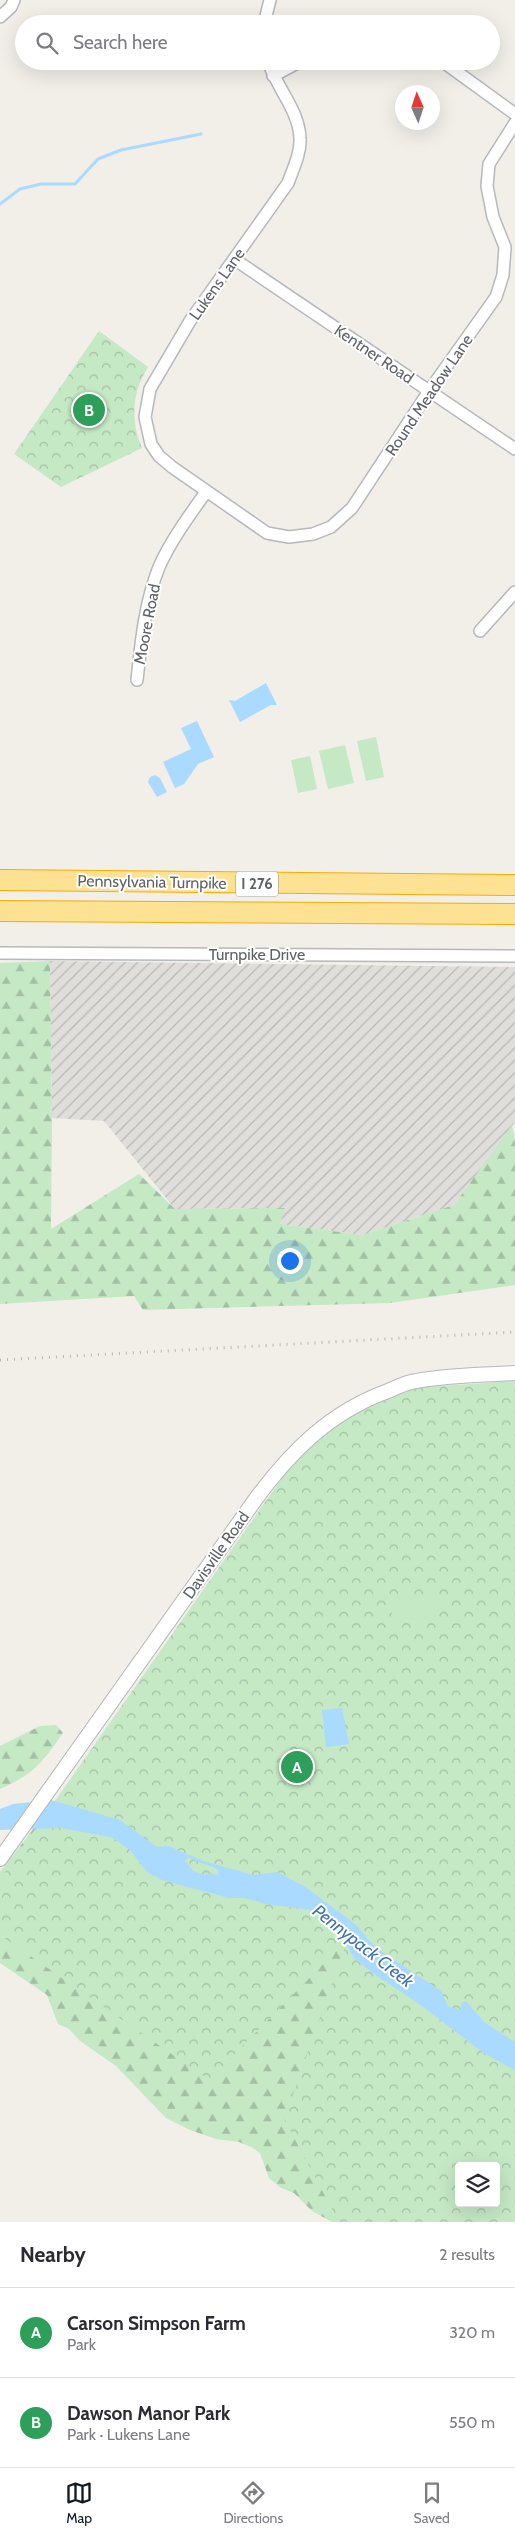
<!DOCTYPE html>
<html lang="en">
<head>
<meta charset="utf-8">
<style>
  :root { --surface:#fff; --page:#f7f7f7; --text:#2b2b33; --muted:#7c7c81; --line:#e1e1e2; --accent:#111827 }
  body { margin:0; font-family:Cabin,sans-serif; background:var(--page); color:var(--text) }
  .controls { position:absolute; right:15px; bottom:15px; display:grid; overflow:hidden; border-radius:5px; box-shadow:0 5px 20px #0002 }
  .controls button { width:45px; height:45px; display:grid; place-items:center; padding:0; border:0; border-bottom:1px solid var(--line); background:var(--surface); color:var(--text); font:25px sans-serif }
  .compass { position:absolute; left:395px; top:85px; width:45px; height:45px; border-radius:50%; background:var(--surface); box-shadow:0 5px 20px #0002; rotate:357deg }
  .you { position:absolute; left:289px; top:1260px; width:18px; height:18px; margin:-12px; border:4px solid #fff; border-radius:50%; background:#1a73e8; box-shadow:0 0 0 8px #1a73e833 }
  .badge { display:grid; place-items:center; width:32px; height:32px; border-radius:50%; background:var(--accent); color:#fff; font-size:16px; font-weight:700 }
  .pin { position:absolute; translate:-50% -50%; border:2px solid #fff; box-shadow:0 1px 5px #0006 }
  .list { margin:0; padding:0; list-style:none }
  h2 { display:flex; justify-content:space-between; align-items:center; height:65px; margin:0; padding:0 20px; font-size:21px }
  h2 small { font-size:16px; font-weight:400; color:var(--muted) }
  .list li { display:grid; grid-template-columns:32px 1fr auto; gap:15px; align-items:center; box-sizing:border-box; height:90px; padding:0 20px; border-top:1px solid var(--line) }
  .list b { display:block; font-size:19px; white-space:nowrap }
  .list p { margin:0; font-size:16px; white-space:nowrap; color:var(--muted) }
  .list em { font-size:16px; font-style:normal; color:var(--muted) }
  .icon { flex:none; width:28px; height:28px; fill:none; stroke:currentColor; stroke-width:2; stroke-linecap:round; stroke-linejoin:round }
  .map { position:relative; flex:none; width:515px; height:2222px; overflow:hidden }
  .search { position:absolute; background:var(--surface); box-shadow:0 5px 20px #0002; left:15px; right:15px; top:15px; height:55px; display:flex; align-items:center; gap:12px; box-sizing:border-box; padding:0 18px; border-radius:28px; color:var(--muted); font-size:19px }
  .sheet { height:245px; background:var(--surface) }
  nav { display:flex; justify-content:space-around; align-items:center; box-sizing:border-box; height:70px; border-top:1px solid var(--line); background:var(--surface); font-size:14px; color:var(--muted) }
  nav a { display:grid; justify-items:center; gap:2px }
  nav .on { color:var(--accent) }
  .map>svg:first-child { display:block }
  .industrial { fill:url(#industrial-furrows) }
  .forest { fill:url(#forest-firs); fill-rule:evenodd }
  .park { fill:url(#park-crowns); fill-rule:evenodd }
  .pitch { fill:#c5e8c5 }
  .water { fill:#aadaff; fill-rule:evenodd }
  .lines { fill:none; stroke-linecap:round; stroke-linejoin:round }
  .stream { stroke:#aadaff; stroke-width:3 }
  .minor-casing { stroke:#b5b8bc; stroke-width:14 }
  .tertiary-casing { stroke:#b5b8bc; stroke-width:16 }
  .motorway-casing { stroke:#f9ab00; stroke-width:22 }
  .minor { stroke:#fff; stroke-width:11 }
  .tertiary { stroke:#fff; stroke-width:14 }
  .motorway { stroke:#fde293; stroke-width:20 }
  .rail { stroke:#b6b7b8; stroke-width:3; stroke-dasharray:1 6; stroke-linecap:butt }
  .labels { text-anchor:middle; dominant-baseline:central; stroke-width:4; stroke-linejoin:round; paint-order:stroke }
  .shield { fill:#fff; stroke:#8f9295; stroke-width:1 }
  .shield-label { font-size:15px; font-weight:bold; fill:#5f6368 }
  .street-label { font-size:16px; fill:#5f6368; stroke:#fff }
  .water-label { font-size:18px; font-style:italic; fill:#4174aa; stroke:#fff }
</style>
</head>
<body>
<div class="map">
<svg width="515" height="2222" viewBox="0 0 515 2222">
  <defs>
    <pattern id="industrial-furrows" width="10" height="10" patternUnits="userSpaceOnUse" patternTransform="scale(1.25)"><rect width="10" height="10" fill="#e0deda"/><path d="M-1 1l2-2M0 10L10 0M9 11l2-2" fill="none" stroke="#b9b8b5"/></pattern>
    <pattern id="forest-firs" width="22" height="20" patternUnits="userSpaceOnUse" patternTransform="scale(1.25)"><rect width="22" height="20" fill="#c5e8c5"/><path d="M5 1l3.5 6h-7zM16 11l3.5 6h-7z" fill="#a3c0a4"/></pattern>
    <pattern id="park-crowns" width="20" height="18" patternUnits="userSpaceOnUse" patternTransform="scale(1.25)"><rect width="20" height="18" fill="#c5e8c5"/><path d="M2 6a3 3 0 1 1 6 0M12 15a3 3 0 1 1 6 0" fill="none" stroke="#a3c0a4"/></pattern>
  </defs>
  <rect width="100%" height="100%" fill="#f1efe8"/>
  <path class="industrial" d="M 50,961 L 515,967 L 515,1122 L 454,1205 L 362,1235 L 280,1224 L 284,1208 L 175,1209 L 104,1121 L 52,1118 Z"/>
  <path class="forest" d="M 50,961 L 52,1118 L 51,1229 L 139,1174 L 175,1209 L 285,1208 L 280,1224 L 362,1235 L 454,1205 L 512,1125 L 515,1140 L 515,1285 L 390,1303 L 143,1310 L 134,1296 L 0,1304 L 0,963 Z
    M 56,1725 L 63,1733 C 42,1763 34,1774 0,1789 L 0,1746 L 40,1726 Z
    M 34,1828 L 61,1828 L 311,1910 L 459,2033 L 515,2222 L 332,2222 L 312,2211 L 294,2193 L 281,2188 L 269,2178 L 260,2153 L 251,2147 L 239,2142 L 216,2139 L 190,2130 L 166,2118 L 116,2066 L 80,2041 L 69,2029 L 58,2024 L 47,1995 L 0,1963 L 0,1872 ZM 459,2166 L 496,2166 L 496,2203 L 459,2203 Z"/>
  <path class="park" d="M 99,331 L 148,367 C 132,392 130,421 142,448 L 61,487 L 14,454 Z
    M 515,1381 L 515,2222 L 339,2222 L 284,2119 L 348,1939 L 209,2080 L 0,1935 L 0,1879 L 284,1475 L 305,1448 L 332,1424 L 412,1388 ZM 459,2166 L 496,2166 L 496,2203 L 459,2203 Z"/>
  <path class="pitch" d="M 376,737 L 384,777 L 366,781 L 357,741 Z
    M 345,745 L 354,783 L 328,789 L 319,751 Z
    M 310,756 L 317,789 L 298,793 L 291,760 Z
    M 437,1594 L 438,1617 L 392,1620 L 391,1597 Z"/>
  <path class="water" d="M 266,683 L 277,705 L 271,705 L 240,722 L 229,700 L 235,701 Z
    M 197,721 L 214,757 L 198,764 L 184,784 L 175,788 L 163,762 L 191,749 L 181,728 Z
    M 155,775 L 160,778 L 167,792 L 157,797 L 148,782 L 150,777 Z
    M 342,1708 L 349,1744 L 326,1747 L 322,1710 Z
    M 51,1800 L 120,1820 L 157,1847 L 169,1846 L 203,1861 L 253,1875 L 277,1872 L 304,1886 L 355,1924 L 375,1947 L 441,1991 L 448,2006 L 460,2010 L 462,2003 L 466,2001 L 484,2022 L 515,2042 L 515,2070 L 485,2054 L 418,2003 L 371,1972 L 354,1958 L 339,1932 L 311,1910 L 266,1904 L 245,1898 L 229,1898 L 162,1880 L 147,1872 L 130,1850 L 111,1837 L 61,1828 L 0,1830 L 0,1809 L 13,1804 ZM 189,1857 C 198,1865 213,1863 219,1872 L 217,1875 L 208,1873 L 205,1875 L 193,1871 L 185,1861 Z"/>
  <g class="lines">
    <path class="stream" d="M 0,204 L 20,189 L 41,184 L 75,184 L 98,159 L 121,150 L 201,134"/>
    <defs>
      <path id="minor" d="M 0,17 L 11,7 L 14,0
        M 264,24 L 270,0
        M 268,61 C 276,87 299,110 300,138 C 301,153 293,169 288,183 L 190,321 L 150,389 L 145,417 L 151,444 L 159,456 L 172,467 L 267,533 L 289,537 L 313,534 L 331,527 L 352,508 L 429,391 L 496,297 L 503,275 L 505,247 L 493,217 L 487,186 L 489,164 L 515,123
        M 442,61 L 515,114
        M 273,76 L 301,61
        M 234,259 L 515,449
        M 480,631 L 515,592
        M 137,680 C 141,642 145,602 159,567 C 171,540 189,516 206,492
        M 0,953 L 515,956"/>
      <path id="tertiary" d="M 0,1859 L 255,1500 C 291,1451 330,1412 388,1391 C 397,1387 407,1382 416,1381 C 449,1375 482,1375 515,1373"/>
      <path id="motorway" d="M 0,880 L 515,885
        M 0,911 L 515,914"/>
    </defs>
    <use href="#minor" class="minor-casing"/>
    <use href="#tertiary" class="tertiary-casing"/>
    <use href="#motorway" class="motorway-casing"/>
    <use href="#minor" class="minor"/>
    <use href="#tertiary" class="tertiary"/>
    <use href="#motorway" class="motorway"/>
    <path class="rail" d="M 0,1360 L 515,1332"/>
  </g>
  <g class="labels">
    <rect class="shield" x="236" y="871.5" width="42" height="25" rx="4"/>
    <g class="shield-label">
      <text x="257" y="884">I 276</text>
    </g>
    <g class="street-label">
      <text transform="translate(217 284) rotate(-55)">Lukens Lane</text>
      <text transform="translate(374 354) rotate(34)">Kentner Road</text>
      <text transform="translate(429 395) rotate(-56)">Round Meadow Lane</text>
      <text transform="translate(147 624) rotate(-79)">Moore Road</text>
      <text transform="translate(152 882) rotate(1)">Pennsylvania Turnpike</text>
      <text x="257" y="954">Turnpike Drive</text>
      <text transform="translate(216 1555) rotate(-55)">Davisville Road</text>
    </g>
    <g class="water-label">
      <text transform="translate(363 1946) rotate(38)">Pennypack Creek</text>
    </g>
  </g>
</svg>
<div class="controls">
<button><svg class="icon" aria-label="layers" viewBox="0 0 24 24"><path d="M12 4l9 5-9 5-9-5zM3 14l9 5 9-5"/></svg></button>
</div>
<svg class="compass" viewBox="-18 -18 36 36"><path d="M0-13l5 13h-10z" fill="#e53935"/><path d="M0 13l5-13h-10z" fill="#7c7c81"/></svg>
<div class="you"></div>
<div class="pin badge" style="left:297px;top:1767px;background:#2e9e5b">A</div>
<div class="pin badge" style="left:89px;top:410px;background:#2e9e5b">B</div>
<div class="search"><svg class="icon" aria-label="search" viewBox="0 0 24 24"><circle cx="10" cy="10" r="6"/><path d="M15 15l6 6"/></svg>Search here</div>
</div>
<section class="sheet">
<h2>Nearby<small>2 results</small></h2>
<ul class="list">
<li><span class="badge" style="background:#2e9e5b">A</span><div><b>Carson Simpson Farm</b><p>Park</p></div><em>320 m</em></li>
<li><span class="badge" style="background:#2e9e5b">B</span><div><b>Dawson Manor Park</b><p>Park · Lukens Lane</p></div><em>550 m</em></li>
</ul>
</section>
<nav>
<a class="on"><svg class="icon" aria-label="map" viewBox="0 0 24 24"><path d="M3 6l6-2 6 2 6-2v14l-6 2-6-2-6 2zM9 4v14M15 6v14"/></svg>Map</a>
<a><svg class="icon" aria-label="directions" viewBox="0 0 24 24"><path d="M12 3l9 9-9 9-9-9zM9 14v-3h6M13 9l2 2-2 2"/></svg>Directions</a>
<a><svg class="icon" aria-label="saved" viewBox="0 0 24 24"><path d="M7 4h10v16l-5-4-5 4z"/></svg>Saved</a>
</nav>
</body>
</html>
